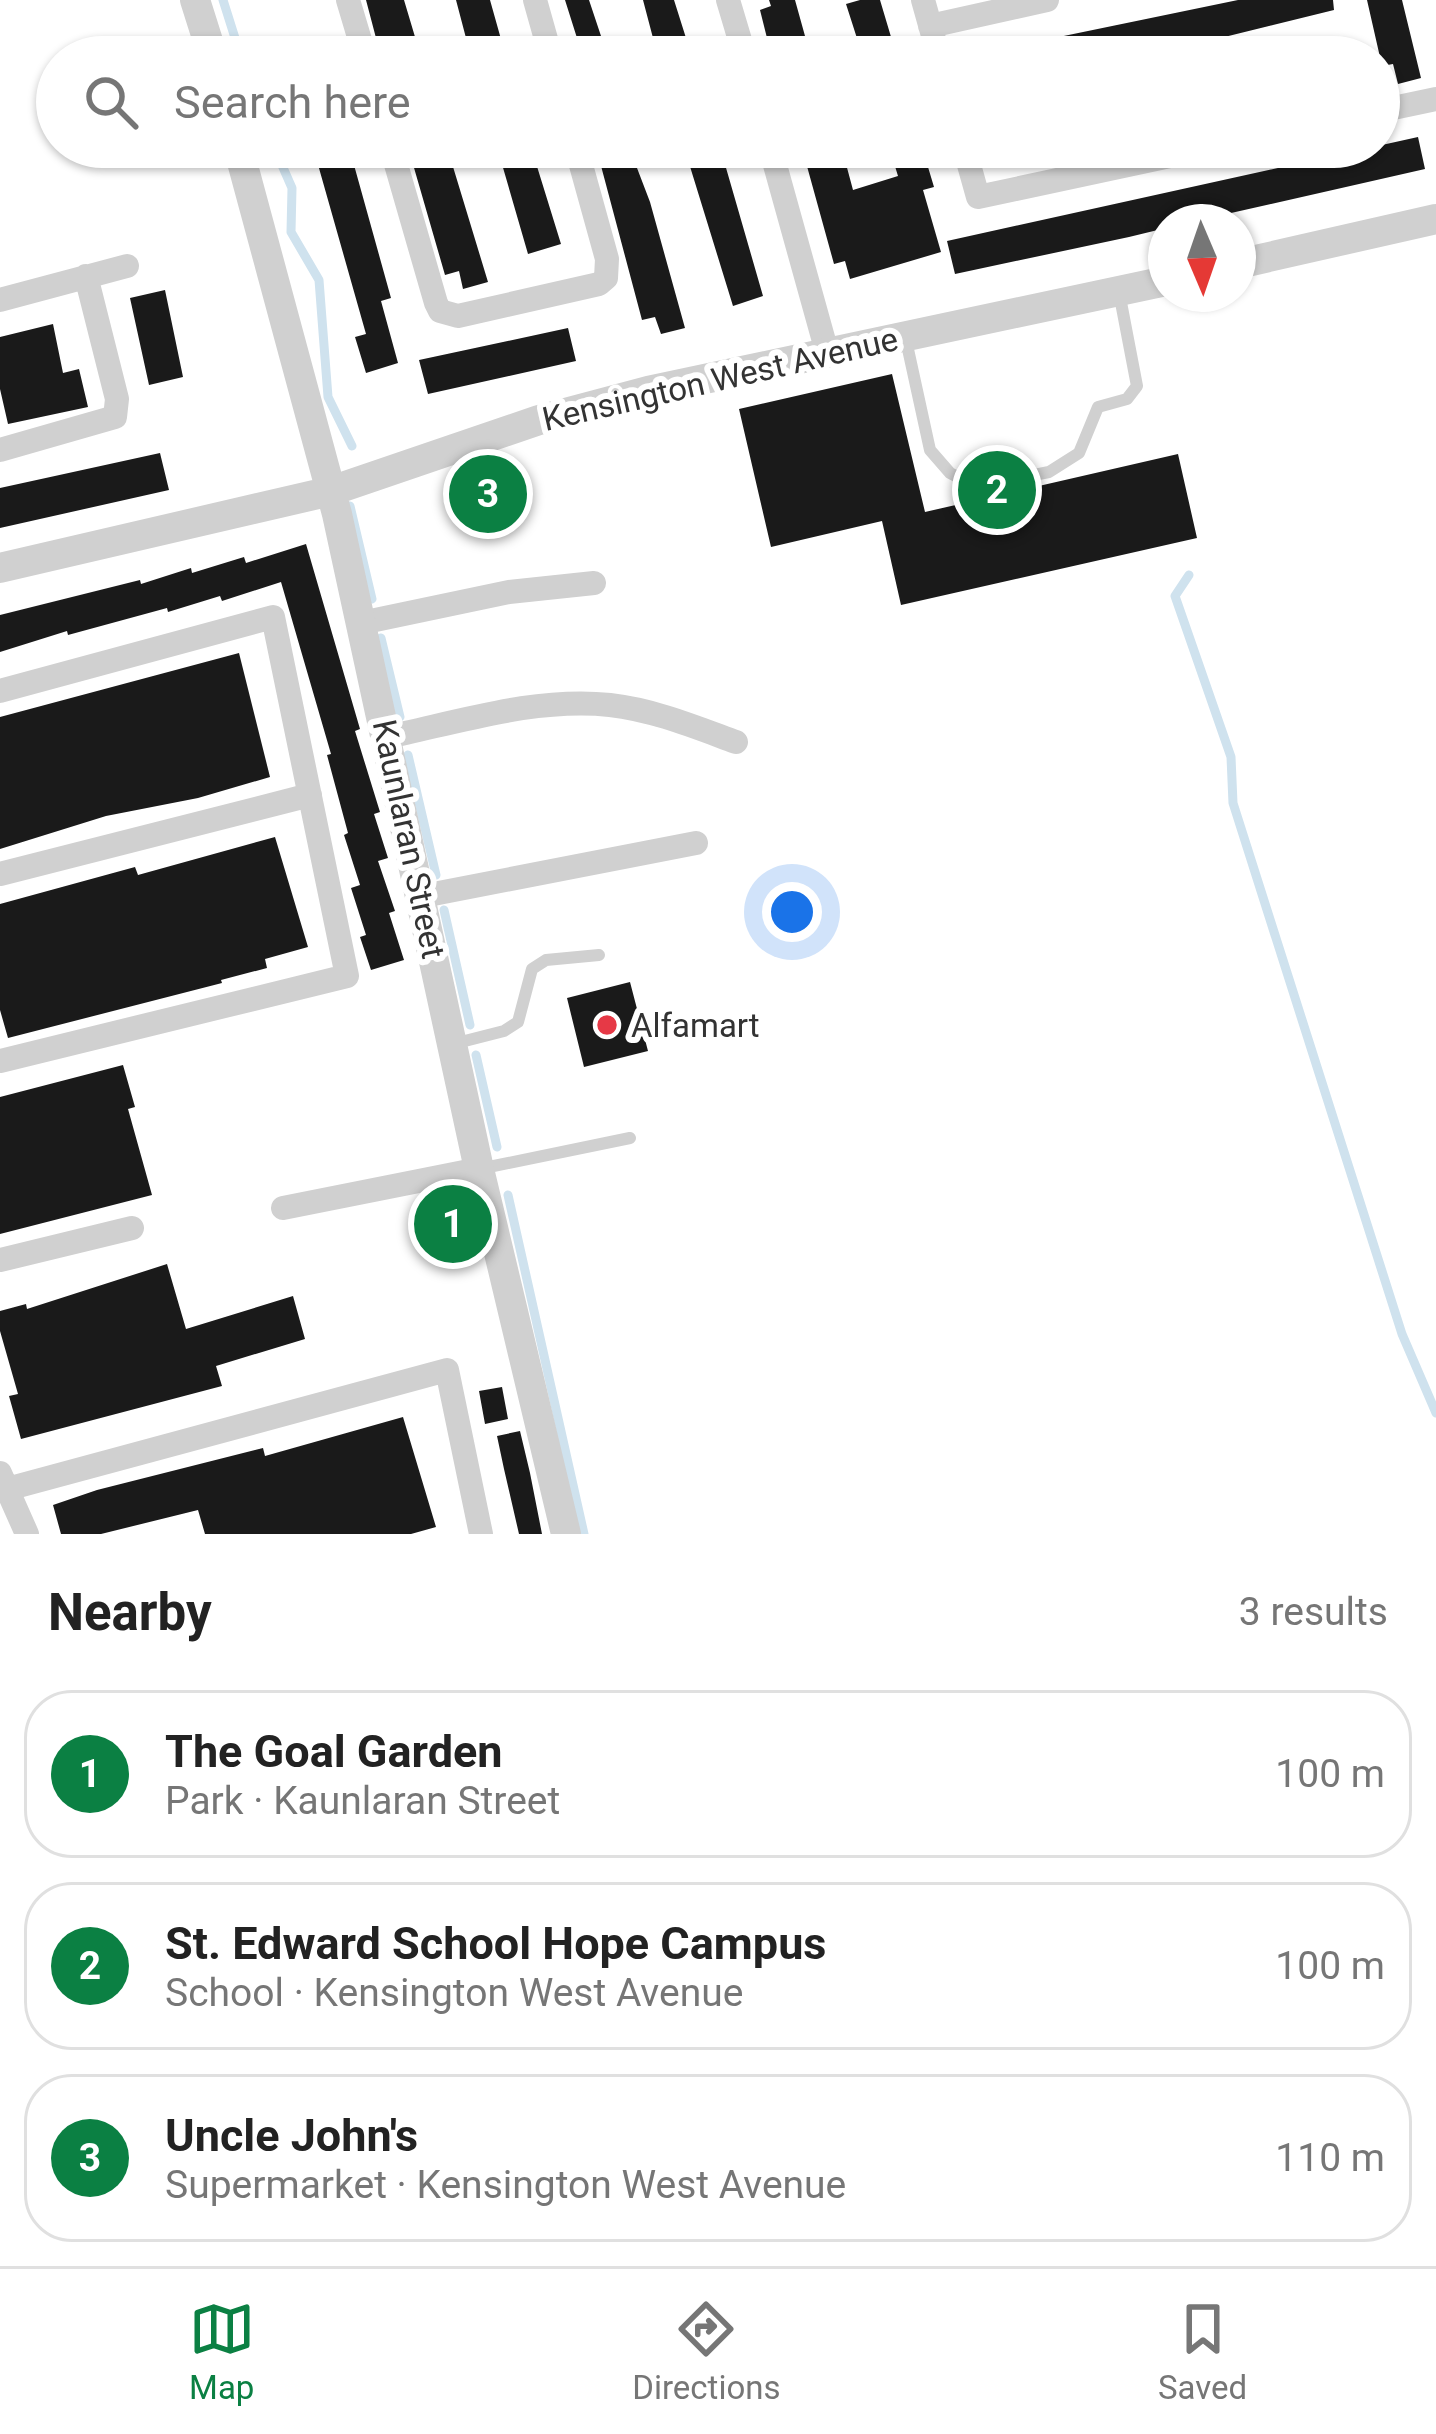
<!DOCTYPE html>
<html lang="en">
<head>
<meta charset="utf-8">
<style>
  :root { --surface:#fff; --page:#f6f6f6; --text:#222; --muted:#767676; --line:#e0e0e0; --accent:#0b8043 }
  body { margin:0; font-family:Roboto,sans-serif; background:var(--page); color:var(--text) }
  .compass { position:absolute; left:1148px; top:204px; width:108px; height:108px; border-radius:50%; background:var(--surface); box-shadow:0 3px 9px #0004; rotate:178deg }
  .you { position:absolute; left:792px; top:912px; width:42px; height:42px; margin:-30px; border:9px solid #fff; border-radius:50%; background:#1a73e8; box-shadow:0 0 0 18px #1a73e833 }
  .badge { display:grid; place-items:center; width:78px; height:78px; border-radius:50%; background:var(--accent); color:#fff; font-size:39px; font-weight:700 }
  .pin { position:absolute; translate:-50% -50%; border:6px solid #fff; box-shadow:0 3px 12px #0006 }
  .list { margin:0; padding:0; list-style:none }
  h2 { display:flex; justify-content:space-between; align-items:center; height:156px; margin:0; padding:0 48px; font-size:51px }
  h2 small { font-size:39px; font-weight:400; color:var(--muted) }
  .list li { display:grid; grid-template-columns:78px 1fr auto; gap:36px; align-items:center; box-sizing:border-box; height:168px; margin:0 24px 24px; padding:0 24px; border:3px solid var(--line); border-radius:48px }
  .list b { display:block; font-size:45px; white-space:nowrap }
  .list p { margin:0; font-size:39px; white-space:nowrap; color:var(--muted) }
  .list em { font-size:39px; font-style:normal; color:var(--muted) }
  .icon { flex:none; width:66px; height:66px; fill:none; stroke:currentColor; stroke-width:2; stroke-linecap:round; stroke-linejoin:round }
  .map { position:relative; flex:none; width:1436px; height:1534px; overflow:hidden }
  .search { position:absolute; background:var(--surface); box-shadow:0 3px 9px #0004; left:36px; right:36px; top:36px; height:132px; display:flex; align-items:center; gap:30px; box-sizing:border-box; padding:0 42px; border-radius:66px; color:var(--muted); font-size:45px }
  .sheet { height:732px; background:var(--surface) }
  nav { display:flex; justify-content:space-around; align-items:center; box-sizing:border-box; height:168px; border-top:3px solid var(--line); background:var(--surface); font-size:33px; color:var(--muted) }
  nav a { display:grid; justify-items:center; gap:6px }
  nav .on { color:var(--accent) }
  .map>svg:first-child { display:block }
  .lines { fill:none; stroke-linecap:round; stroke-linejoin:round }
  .stream { stroke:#cfe2ee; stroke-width:9 }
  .building { fill:#1a1a1a }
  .service { stroke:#d0d0d0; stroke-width:12 }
  .minor { stroke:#d0d0d0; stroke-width:24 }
  .tertiary { stroke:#d0d0d0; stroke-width:30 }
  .poi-dot { fill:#e63946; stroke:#fff; stroke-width:4.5 }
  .labels { text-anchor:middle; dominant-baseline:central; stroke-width:12; stroke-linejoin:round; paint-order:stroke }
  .street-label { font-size:33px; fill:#333; stroke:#fff }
  .poi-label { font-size:33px; fill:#333; stroke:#fff; text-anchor:start }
</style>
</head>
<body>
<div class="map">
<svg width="1436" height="1534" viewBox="0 0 1436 1534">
  <rect width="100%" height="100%" fill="#fff"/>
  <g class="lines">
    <path class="stream" d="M 223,0 L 241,57
      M 274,147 L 292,188 L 291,232 L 319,280 L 328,397 L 352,446
      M 350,506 L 372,599
      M 1189,575 L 1175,596 L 1231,757 L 1233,803 L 1402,1334 L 1436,1413
      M 381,638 L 400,717
      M 408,755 L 436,875
      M 444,910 L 470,1025
      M 476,1055 L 497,1147
      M 508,1195 L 584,1534"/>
  </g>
  <path class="building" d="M 366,0 L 404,0 L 421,57 L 381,57 Z
    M 456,0 L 490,0 L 506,57 L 471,57 Z
    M 565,0 L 589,0 L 608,57 L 583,57 Z
    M 643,0 L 674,0 L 692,57 L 658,57 Z
    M 769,0 L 795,0 L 810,54 L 785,57 L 781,42 L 769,46 L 760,10 L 771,6 Z
    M 860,0 L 880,0 L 897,57 L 863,57 L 846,4 Z
    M 1238,0 L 1333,0 L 1334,10 L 1188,46 L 1187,42 L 1123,57 L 1026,57 L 1025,44 Z
    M 1367,0 L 1402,0 L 1421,78 L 1398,84 L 1393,64 L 1382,66 Z
    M 1418,137 L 1425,169 L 1231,213 L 1166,222 L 1166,228 L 1129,237 L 955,274 L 947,241 Z
    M 313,147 L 349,147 L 391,298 L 381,301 L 398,363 L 366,373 L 355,337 L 366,334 Z
    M 408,147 L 447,147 L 488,282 L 463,289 L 459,271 L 445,275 Z
    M 497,147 L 531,147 L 561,244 L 528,254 Z
    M 596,147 L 629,147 L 650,202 L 685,328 L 661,334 L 655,317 L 642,320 Z
    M 684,147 L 720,147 L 763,296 L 733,306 Z
    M 889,147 L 922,147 L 934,187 L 923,190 L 941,252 L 850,279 L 845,261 L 834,264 L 805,159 L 842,149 L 853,190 L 898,176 Z
    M 165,290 L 183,377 L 149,385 L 130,298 Z
    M 53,324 L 63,373 L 79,369 L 88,407 L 8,424 L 0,389 L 0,337 Z
    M 568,328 L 576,361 L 428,394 L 419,360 Z
    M 892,374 L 925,512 L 1178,454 L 1197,538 L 901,605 L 882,521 L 771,547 L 739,409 Z
    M 160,453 L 169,490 L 0,528 L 0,488 Z
    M 306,544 L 360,729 L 355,731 L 380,812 L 374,814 L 388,858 L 378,861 L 395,911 L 389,913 L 404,960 L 371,970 L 360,937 L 366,935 L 351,888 L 360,885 L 344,835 L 348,833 L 327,755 L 331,754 L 281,582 L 222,601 L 220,596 L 168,612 L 167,608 L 68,635 L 67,631 L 0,652 L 0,615 L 140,580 L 141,584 L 191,568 L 192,573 L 244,557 L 246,563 Z
    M 239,653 L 270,777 L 198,798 L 106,816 L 0,849 L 0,717 Z
    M 275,837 L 308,947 L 265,959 L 267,968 L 221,980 L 222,983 L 8,1038 L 0,1010 L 0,904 L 135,867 L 138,875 Z
    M 630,982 L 648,1051 L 584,1067 L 567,998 Z
    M 123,1065 L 135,1107 L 128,1109 L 152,1195 L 0,1234 L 0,1097 Z
    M 167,1264 L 186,1329 L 293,1296 L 305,1339 L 216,1366 L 222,1386 L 21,1439 L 9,1396 L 18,1394 L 0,1331 L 0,1311 L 26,1304 L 27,1309 Z
    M 502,1387 L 508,1419 L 485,1424 L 479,1391 Z
    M 403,1417 L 436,1527 L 411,1534 L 205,1534 L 198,1510 L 101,1534 L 61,1534 L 53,1505 L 97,1490 L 263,1448 L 265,1456 Z
    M 520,1431 L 530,1473 L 542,1534 L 519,1534 L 504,1469 L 497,1436 Z"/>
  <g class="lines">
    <path class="service" d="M 906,340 L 930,450 L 950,473 L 965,481 L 988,484 L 1049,472 L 1079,453 L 1098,407 L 1127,399 L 1137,386 L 1119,292
      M 453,1044 L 504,1031 L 518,1022 L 532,969 L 546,960 L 599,955
      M 479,1169 L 630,1138"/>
    <path class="minor" d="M 348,0 L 365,57
      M 535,0 L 551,57
      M 728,0 L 745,57
      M 923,0 L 939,57
      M 930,26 L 1047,0
      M 1379,111 L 1436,99
      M 391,147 L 436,303 L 440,311 L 458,316 L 599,284 L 606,278 L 607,259 L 576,147
      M 770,147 L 827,352
      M 964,147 L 978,197 L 1212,147
      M 0,300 L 127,266
      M 0,450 L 115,417 L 117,399 L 86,276
      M 361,623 L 509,592 L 594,583
      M 0,691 L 273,617 L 347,976 L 0,1061
      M 387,737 C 459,722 536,697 610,705 C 654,710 695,727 736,742
      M 0,874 L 310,795
      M 423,896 L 696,843
      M 283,1208 L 479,1169
      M 0,1260 L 132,1228
      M 0,1473 L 27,1534
      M 0,1491 L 447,1370 L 481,1534"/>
    <path class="tertiary" d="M 195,0 L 213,57
      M 238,147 L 337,514 L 479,1169 L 566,1534
      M 1238,264 L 1436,219
      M 0,568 L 331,491 L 539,420 L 648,391 L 1166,281"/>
  </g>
  <circle class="poi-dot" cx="607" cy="1025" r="12"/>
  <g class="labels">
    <g class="street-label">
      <text transform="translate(720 379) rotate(-13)">Kensington West Avenue</text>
      <text transform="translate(409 839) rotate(78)">Kaunlaran Street</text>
    </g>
    <g class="poi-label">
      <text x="631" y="1025">Alfamart</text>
    </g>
  </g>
</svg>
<svg class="compass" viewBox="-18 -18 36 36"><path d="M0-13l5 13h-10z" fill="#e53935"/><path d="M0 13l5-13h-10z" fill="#767676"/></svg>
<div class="you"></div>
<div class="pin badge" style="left:453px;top:1224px">1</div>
<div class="pin badge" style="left:997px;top:490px">2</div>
<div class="pin badge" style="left:488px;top:494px">3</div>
<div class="search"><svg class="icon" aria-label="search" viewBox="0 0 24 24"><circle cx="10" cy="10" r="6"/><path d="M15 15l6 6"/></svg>Search here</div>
</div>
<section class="sheet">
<h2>Nearby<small>3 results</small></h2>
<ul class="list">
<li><span class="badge">1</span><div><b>The Goal Garden</b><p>Park · Kaunlaran Street</p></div><em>100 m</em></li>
<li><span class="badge">2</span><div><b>St. Edward School Hope Campus</b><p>School · Kensington West Avenue</p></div><em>100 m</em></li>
<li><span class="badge">3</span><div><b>Uncle John's</b><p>Supermarket · Kensington West Avenue</p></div><em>110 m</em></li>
</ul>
</section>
<nav>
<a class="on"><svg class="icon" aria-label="map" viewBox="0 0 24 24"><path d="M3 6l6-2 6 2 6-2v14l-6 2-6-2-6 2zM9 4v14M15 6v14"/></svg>Map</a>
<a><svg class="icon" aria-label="directions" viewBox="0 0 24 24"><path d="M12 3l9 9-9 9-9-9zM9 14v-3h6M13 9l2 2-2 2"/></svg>Directions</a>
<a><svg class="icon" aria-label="saved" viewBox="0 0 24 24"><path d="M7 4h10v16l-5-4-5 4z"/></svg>Saved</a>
</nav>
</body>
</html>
